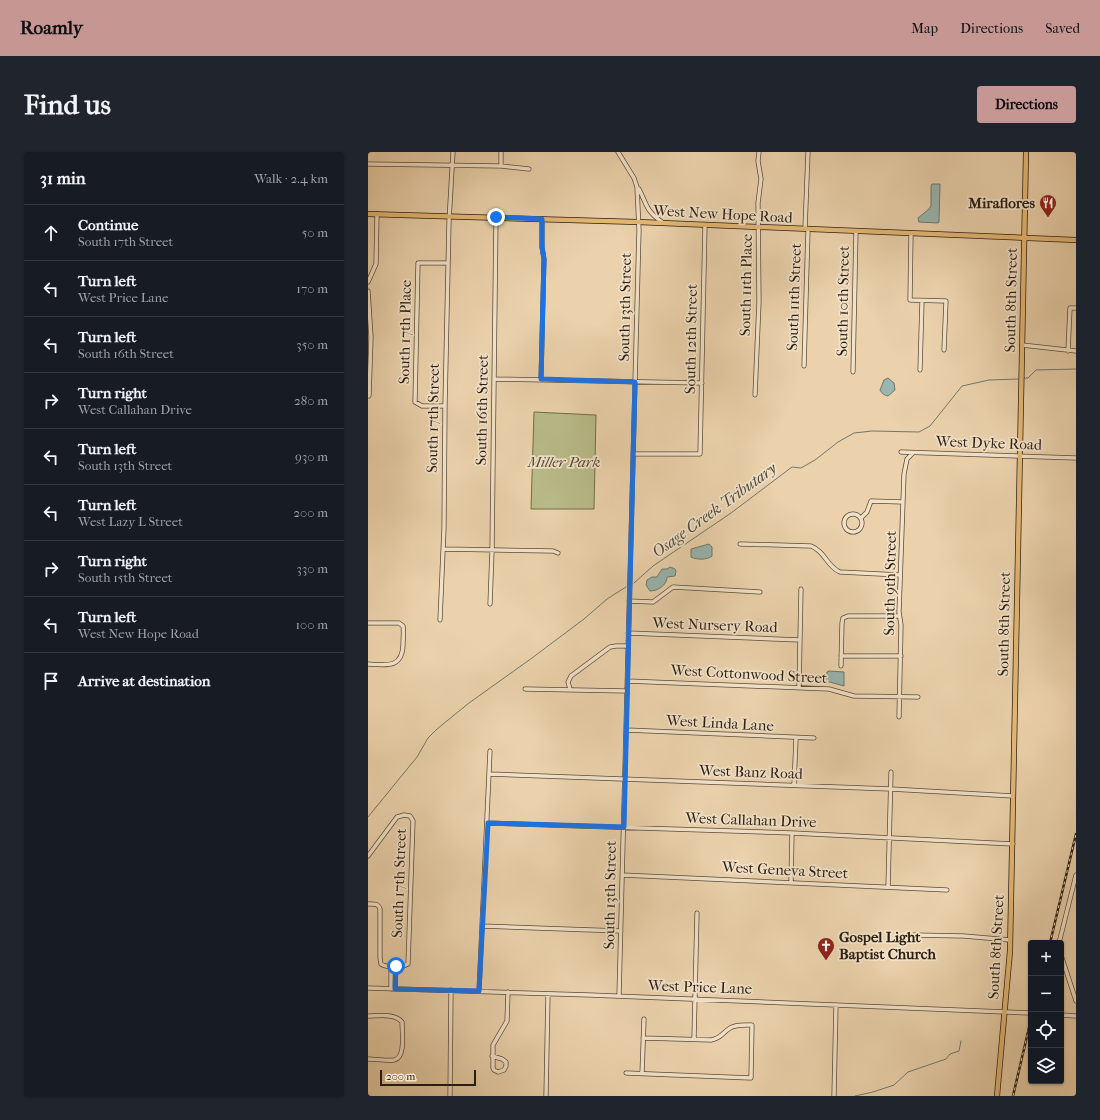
<!DOCTYPE html>
<html lang="en">
<head>
<meta charset="utf-8">
<style>
  :root { --surface:#171b24; --page:#20242c; --text:#f1f3f6; --muted:#9ea1a6; --line:#363941; --accent:#c59692 }
  body { margin:0; font-family:"IM FELL French Canon",serif; background:var(--page); color:var(--text) }
  .controls { position:absolute; right:12px; bottom:12px; display:grid; overflow:hidden; border-radius:4px; box-shadow:0 1px 3px #0004 }
  .controls button { width:36px; height:36px; display:grid; place-items:center; padding:0; border:0; border-bottom:1px solid var(--line); background:var(--surface); color:var(--text); font:20px sans-serif }
  .scale { position:absolute; left:12px; bottom:10px; width:96px; box-sizing:border-box; padding-left:4px; border:2px solid #2b1e11; border-top:0; font-size:11px; line-height:14px; white-space:nowrap; color:#2b1e11; -webkit-text-stroke:3px #f2e2c9; paint-order:stroke }
  .stop { position:absolute; width:12px; height:12px; margin:-9px; border:3px solid #1a73e8; border-radius:50%; background:#fff }
  .stop.end { background:#1a73e8; border-color:#fff; box-shadow:0 1px 4px #0008 }
  .list { margin:0; padding:0; list-style:none }
  h2 { display:flex; justify-content:space-between; align-items:center; height:52px; margin:0; padding:0 16px; font-size:17px }
  h2 small { font-size:13px; font-weight:400; color:var(--muted) }
  .list li { display:grid; grid-template-columns:26px 1fr auto; gap:12px; align-items:center; box-sizing:border-box; height:56px; padding:0 16px; border-top:1px solid var(--line) }
  .list b { display:block; font-size:15px; white-space:nowrap }
  .list p { margin:0; font-size:13px; white-space:nowrap; color:var(--muted) }
  .list em { font-size:13px; font-style:normal; color:var(--muted) }
  .icon { flex:none; width:22px; height:22px; fill:none; stroke:currentColor; stroke-width:2; stroke-linecap:round; stroke-linejoin:round }
  .map { position:relative; flex:none; width:708px; height:944px; overflow:hidden; border-radius:4px }
  header { display:flex; align-items:center; gap:24px; box-sizing:border-box; height:56px; padding:0 20px; background:var(--accent); color:#111 }
  header strong { font-size:19px }
  nav { display:flex; gap:22px; margin-inline-start:auto; font-size:14px }
  .intro { display:flex; align-items:center; justify-content:space-between; box-sizing:border-box; height:96px; padding:0 24px }
  h1 { margin:0; font-size:28px }
  .button { padding:10px 18px; border-radius:4px; background:var(--accent); color:#111; font-size:14px; font-weight:700 }
  main { display:flex; gap:24px; padding:0 24px }
  aside { flex:1; background:var(--surface); border-radius:4px; box-shadow:0 1px 3px #0004 }
  .map>svg:first-child { display:block }
  .green { fill:#b8bb88; stroke:#726c4c }
  .water { fill:#99b6b0; stroke:#6d7970 }
  .lines { fill:none; stroke-linecap:round; stroke-linejoin:round }
  .stream { stroke:#6d7970; stroke-width:1 }
  .minor-casing { stroke:#5b4b38; stroke-width:5 }
  .major-casing { stroke:#2b1e11; stroke-width:6 }
  .minor { stroke:#f2e2c9; stroke-width:3.5 }
  .major { stroke:#e6b976; stroke-width:4.5 }
  .rail-casing { stroke:#2b1e11; stroke-width:2.5 }
  .rail { stroke:#f2e2c9; stroke-width:1; stroke-dasharray:3; stroke-linecap:butt }
  .route { stroke:#1a73e8; stroke-width:5 }
  .labels { text-anchor:middle; dominant-baseline:central; stroke-width:3.5; stroke-linejoin:round; paint-order:stroke }
  .poi-label { font-size:15px; font-weight:bold; fill:#2b1e11; stroke:#f2e2c9; text-anchor:end }
  .street-label { font-size:15px; fill:#2b1e11; stroke:#f2e2c9 }
  .park-label { font-size:15px; font-style:italic; fill:#554d35; stroke:#f2e2c9 }
  .water-label { font-size:16px; font-style:italic; fill:#4c4c41; stroke:#f2e2c9 }
</style>
</head>
<body>
<header>
<strong>Roamly</strong>
<nav><a>Map</a><a>Directions</a><a>Saved</a></nav>
</header>
<div class="intro"><h1>Find us</h1><a class="button">Directions</a></div>
<main>
<aside>
<h2>31 min<small>Walk · 2.4 km</small></h2>
<ul class="list">
<li><svg class="icon" aria-label="ahead" viewBox="0 0 24 24"><path d="M12 20V5M6 11l6-6 6 6"/></svg><div><b>Continue</b><p>South 17th Street</p></div><em>50 m</em></li>
<li><svg class="icon" aria-label="left" viewBox="0 0 24 24"><path d="M17 20v-9H6M10 6l-5 5 5 5"/></svg><div><b>Turn left</b><p>West Price Lane</p></div><em>170 m</em></li>
<li><svg class="icon" aria-label="left" viewBox="0 0 24 24"><path d="M17 20v-9H6M10 6l-5 5 5 5"/></svg><div><b>Turn left</b><p>South 16th Street</p></div><em>350 m</em></li>
<li><svg class="icon" aria-label="right" viewBox="0 0 24 24"><path d="M7 20v-9h11M14 6l5 5-5 5"/></svg><div><b>Turn right</b><p>West Callahan Drive</p></div><em>280 m</em></li>
<li><svg class="icon" aria-label="left" viewBox="0 0 24 24"><path d="M17 20v-9H6M10 6l-5 5 5 5"/></svg><div><b>Turn left</b><p>South 13th Street</p></div><em>930 m</em></li>
<li><svg class="icon" aria-label="left" viewBox="0 0 24 24"><path d="M17 20v-9H6M10 6l-5 5 5 5"/></svg><div><b>Turn left</b><p>West Lazy L Street</p></div><em>200 m</em></li>
<li><svg class="icon" aria-label="right" viewBox="0 0 24 24"><path d="M7 20v-9h11M14 6l5 5-5 5"/></svg><div><b>Turn right</b><p>South 15th Street</p></div><em>330 m</em></li>
<li><svg class="icon" aria-label="left" viewBox="0 0 24 24"><path d="M17 20v-9H6M10 6l-5 5 5 5"/></svg><div><b>Turn left</b><p>West New Hope Road</p></div><em>100 m</em></li>
<li><svg class="icon" aria-label="arrive" viewBox="0 0 24 24"><path d="M6 21V4h12l-3 4 3 4H6"/></svg><div><b>Arrive at destination</b></div></li>
</ul>
</aside>
<div class="map">
<svg width="708" height="944" viewBox="0 0 708 944">
  <rect width="100%" height="100%" fill="#ebd2ac"/>
  <filter id="stains"><feTurbulence type="fractalNoise" baseFrequency=".005" numOctaves="4"/><feColorMatrix values="0 0 0 0 .2 0 0 0 0 .09 0 0 0 0 .02 0 0 0 .5 -.17"/></filter>
  <radialGradient id="worn" r=".72"><stop offset=".6" stop-color="#630" stop-opacity="0"/><stop offset="1" stop-color="#630" stop-opacity=".3"/></radialGradient>
  <path class="green" d="M 166,260 L 228,263 L 226,357 L 163,357 Z"/>
  <path class="water" d="M 564,32 L 572,32 L 571,70 L 570,71 L 551,70 L 550,66 L 561,57 L 563,54 L 563,34 Z
    M 520,226 L 526,231 L 527,238 L 520,244 C 516,243 514,242 512,238 L 516,228 Z
    M 341,392 L 344,395 L 344,404 C 339,408 329,408 323,405 L 323,397 Z
    M 302,415 L 307,417 L 308,419 L 307,424 L 299,425 C 299,433 290,439 282,439 L 278,433 L 279,428 L 284,425 L 289,425 L 294,417 L 299,417 Z
    M 461,519 L 476,520 L 476,534 L 458,529 L 459,520 Z"/>
  <g class="lines">
    <path class="stream" d="M 655,226 L 660,226 L 668,218 L 708,217
      M 266,431 L 285,414 L 363,361 L 424,315 L 433,316 L 447,308 L 470,290 L 486,281 L 504,279 L 551,280 L 562,274 L 594,234 L 621,228 L 651,227
      M 0,665 L 49,605 L 60,586 L 69,577 L 101,551 L 164,506 L 216,467 L 239,447 L 258,435
      M 487,944 L 505,940 L 526,933 L 540,920 L 578,907 L 582,902 L 591,899 L 593,889"/>
    <defs>
      <path id="minor" d="M 250,0 L 266,26 L 269,35 L 271,78 L 251,844
        M 0,12 L 133,14 L 161,17
        M 133,14 L 133,0
        M 271,37 C 279,53 278,59 294,70
        M 437,77 L 440,0
        M 543,81 L 542,148 L 578,149 L 576,198
        M 0,130 L 8,112 L 9,62
        M 0,139 L 3,185 L 1,244
        M 654,193 L 708,199
        M 700,199 L 702,156 L 708,156
        M 436,214 L 440,78
        M 552,218 L 554,149
        M 485,220 L 488,79
        M 126,227 L 334,231
        M 173,227 L 176,107 L 174,95 L 174,67
        M 387,243 L 391,150 L 390,51 L 393,27 L 390,9 L 391,0
        M 77,254 L 54,254 L 47,250 L 50,111 L 80,111
        M 533,300 L 708,306
        M 265,302 L 332,302 L 337,73
        M476 371a9 9 0 1 1 18 0a9 9 0 1 1-18 0Z
        M 493,366 L 499,360 L 503,349 L 535,350
        M 372,392 L 443,394 C 458,400 458,414 472,420 L 532,423
        M 76,397 L 185,399 L 190,401
        M 261,449 L 285,450 L 305,435 L 392,440
        M 122,452 L 124,399 L 128,65
        M 72,468 L 76,376 L 77,254 L 81,69 L 85,0
        M 0,471 L 31,471 L 35,474 C 36,480 35,487 35,493 C 34,517 18,513 0,512
        M 260,481 L 432,488
        M 473,504 L 533,504
        M 473,514 L 474,471 L 475,466 L 480,464 L 531,464
        M 259,529 L 461,537 L 486,544 L 550,545
        M 431,536 L 433,437
        M 157,537 L 259,539
        M 202,537 L 200,530 L 203,524 L 242,495 L 248,494 L 260,494
        M 531,565 L 533,473 L 531,460 L 536,322 L 539,307 L 545,301
        M 258,578 L 446,586
        M 121,622 L 523,637 L 645,644
        M 426,633 L 428,587
        M 120,671 L 424,681 L 645,692
        M 0,704 L 29,665 L 36,663 L 42,664 L 45,669 L 40,812 C 32,816 20,816 13,812 L 12,806 L 12,757 C 10,751 6,752 0,752
        M 254,723 L 579,738
        M 423,730 L 424,681
        M 520,735 L 523,620
        M 114,774 L 253,779
        M 546,783 L 596,784 L 642,788
        M 691,791 L 708,723
        M 693,803 L 708,849
        M 0,836 L 222,843 L 663,861
        M 23,837 L 23,814
        M 27,837 L 28,815
        M 111,839 L 122,599
        M 693,863 L 708,864
        M 0,864 C 11,864 27,861 34,870 C 34,880 38,906 26,908 C 18,909 8,907 0,907
        M 326,887 L 329,761
        M 124,904 L 134,907 L 138,910 L 138,914 L 136,918 L 130,920 L 126,918 L 125,916 L 125,893 L 139,869 L 140,840
        M 258,921 L 383,926 L 384,873 C 377,873 368,872 362,876 C 354,881 354,886 343,888 L 275,886
        M 274,922 L 276,867
        M 82,944 L 83,838
        M 178,944 L 180,842
        M 466,944 L 468,853"/>
      <path id="major" d="M 0,62 L 270,70 L 708,88
        M 629,944 L 642,799 L 658,0"/>
    </defs>
    <use href="#minor" class="minor-casing"/>
    <use href="#major" class="major-casing"/>
    <use href="#minor" class="minor"/>
    <use href="#major" class="major"/>
    <defs>
      <path id="rail" d="M 682,791 L 708,682
        M 645,944 L 663,867"/>
    </defs>
    <use href="#rail" class="rail-casing"/>
    <use href="#rail" class="rail"/>
  </g>
  <g class="lines">
    <path class="route" d="M 28,814 L 27,837 L 111,839 L 120,671 L 256,675 L 267,230 L 173,227 L 176,107 L 174,95 L 174,67 L 128,65"/>
  </g>
  <defs>
    <symbol id="restaurant-pin" viewBox="-11 -11 22 30"><path d="M0 17L-7.5 6A9.5 9.5 0 1 1 7.5 6Z" fill="#8f2418" stroke="#f2e2c9"/><path d="M-5-6h1v4h1v-4h1v4h1v-4h1v5L-1.5 .5V6h-2V.5L-5-1ZM5-6V6H3V1.5H1.5Q1.5-4 5-6Z" fill="#fff"/></symbol>
    <symbol id="church-pin" viewBox="-11 -11 22 30"><path d="M0 17L-7.5 6A9.5 9.5 0 1 1 7.5 6Z" fill="#8f2418" stroke="#f2e2c9"/><path d="M-1.2-6h2.4v3.5h3.3v2.4h-3.3V6h-2.4V-.1h-3.3v-2.4h3.3Z" fill="#fff"/></symbol>
  </defs>
  <g fill-rule="evenodd">
    <use href="#restaurant-pin" x="670" y="41" width="20" height="27"/>
    <use href="#church-pin" x="448" y="784" width="20" height="27"/>
  </g>
  <g class="labels">
    <g class="poi-label">
      <text x="667" y="51">Miraflores</text>
      <text x="471" y="785" text-anchor="start">Gospel Light<tspan x="471" dy="17">Baptist Church</tspan></text>
    </g>
    <g class="street-label">
      <text transform="translate(355 62) rotate(3)">West New Hope Road</text>
      <text transform="translate(378 133) rotate(-89)">South 11th Place</text>
      <text transform="translate(426 145) rotate(-88)">South 11th Street</text>
      <text transform="translate(643 148) rotate(-89)">South 8th Street</text>
      <text transform="translate(475 149) rotate(-89)">South 10th Street</text>
      <text transform="translate(257 155) rotate(-89)">South 13th Street</text>
      <text transform="translate(37 180) rotate(-89)">South 17th Place</text>
      <text transform="translate(323 187) rotate(-89)">South 12th Street</text>
      <text transform="translate(114 258) rotate(-89)">South 16th Street</text>
      <text transform="translate(65 266) rotate(-89)">South 17th Street</text>
      <text transform="translate(621 291) rotate(2)">West Dyke Road</text>
      <text transform="translate(522 431) rotate(-89)">South 9th Street</text>
      <text transform="translate(636 472) rotate(-89)">South 8th Street</text>
      <text transform="translate(347 473) rotate(2)">West Nursery Road</text>
      <text transform="translate(381 522) rotate(3)">West Cottonwood Street</text>
      <text transform="translate(352 571) rotate(3)">West Linda Lane</text>
      <text transform="translate(383 620) rotate(2)">West Banz Road</text>
      <text transform="translate(383 668) rotate(2)">West Callahan Drive</text>
      <text transform="translate(417 718) rotate(3)">West Geneva Street</text>
      <text transform="translate(31 731) rotate(-88)">South 17th Street</text>
      <text transform="translate(242 743) rotate(-89)">South 13th Street</text>
      <text transform="translate(628 795) rotate(-87)">South 8th Street</text>
      <text transform="translate(332 835) rotate(2)">West Price Lane</text>
    </g>
    <g class="park-label">
      <text x="196" y="310">Miller Park</text>
    </g>
    <g class="water-label">
      <text transform="translate(346 358) rotate(-36)">Osage Creek Tributary</text>
    </g>
  </g>
  <rect width="100%" height="100%" filter="url(#stains)"/>
  <rect width="100%" height="100%" fill="url(#worn)"/>
</svg>
<div class="controls">
<button>+</button>
<button>−</button>
<button><svg class="icon" aria-label="locate" viewBox="0 0 24 24"><circle cx="12" cy="12" r="6"/><path d="M12 2v4M12 18v4M2 12h4M18 12h4"/></svg></button>
<button><svg class="icon" aria-label="layers" viewBox="0 0 24 24"><path d="M12 4l9 5-9 5-9-5zM3 14l9 5 9-5"/></svg></button>
</div>
<div class="scale">200 m</div>
<div class="stop" style="left:28px;top:814px"></div>
<div class="stop end" style="left:128px;top:65px"></div>
</div>
</main>
</body>
</html>
